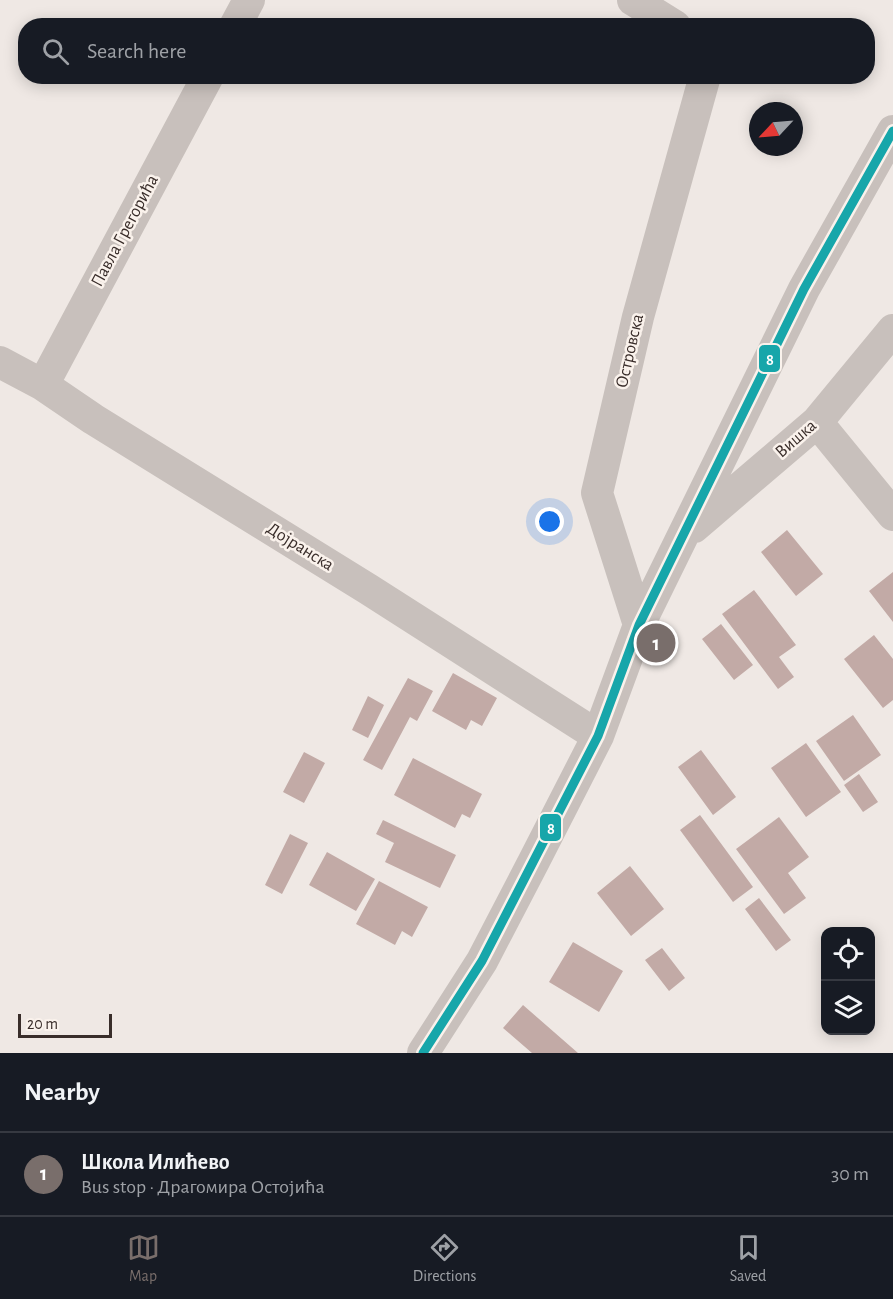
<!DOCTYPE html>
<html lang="en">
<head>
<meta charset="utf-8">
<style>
  :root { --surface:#171b24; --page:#20242c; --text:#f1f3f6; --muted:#9ea1a6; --line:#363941; --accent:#796e6b }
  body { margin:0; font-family:"Alegreya Sans",sans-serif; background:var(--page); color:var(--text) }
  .controls { position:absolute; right:18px; bottom:18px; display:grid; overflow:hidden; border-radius:12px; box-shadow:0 3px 15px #0003 }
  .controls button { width:54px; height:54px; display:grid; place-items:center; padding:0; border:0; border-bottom:2px solid var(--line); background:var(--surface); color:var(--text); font:30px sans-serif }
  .compass { position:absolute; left:749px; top:102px; width:54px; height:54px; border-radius:50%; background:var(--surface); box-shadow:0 3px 15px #0003; rotate:244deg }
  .scale { position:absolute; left:18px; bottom:15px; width:94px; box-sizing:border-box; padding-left:6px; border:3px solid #392d2a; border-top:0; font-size:16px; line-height:21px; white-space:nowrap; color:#392d2a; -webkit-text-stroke:4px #faf2ec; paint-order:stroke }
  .you { position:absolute; left:550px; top:522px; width:21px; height:21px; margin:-15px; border:4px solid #fff; border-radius:50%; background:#1a73e8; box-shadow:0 0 0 9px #1a73e833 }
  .badge { display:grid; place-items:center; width:39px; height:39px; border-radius:50%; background:var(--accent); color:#fff; font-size:20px; font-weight:700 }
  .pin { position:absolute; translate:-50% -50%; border:3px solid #fff; box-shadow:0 2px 6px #0006 }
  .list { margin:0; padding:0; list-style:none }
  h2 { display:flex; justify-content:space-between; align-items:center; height:78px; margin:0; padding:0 24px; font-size:26px }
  h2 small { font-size:20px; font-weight:400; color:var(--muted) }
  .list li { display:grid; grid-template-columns:39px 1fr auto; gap:18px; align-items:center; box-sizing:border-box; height:84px; padding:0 24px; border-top:2px solid var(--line) }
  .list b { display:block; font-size:22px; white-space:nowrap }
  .list p { margin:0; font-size:20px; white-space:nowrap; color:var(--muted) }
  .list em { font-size:20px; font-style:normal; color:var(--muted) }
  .icon { flex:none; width:33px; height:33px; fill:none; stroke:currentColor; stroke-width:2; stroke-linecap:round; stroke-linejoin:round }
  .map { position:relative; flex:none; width:893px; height:1053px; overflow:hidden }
  .search { position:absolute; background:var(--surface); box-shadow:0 3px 15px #0003; left:18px; right:18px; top:18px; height:66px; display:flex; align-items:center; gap:15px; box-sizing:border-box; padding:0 21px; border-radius:24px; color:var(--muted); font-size:22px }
  .sheet { height:162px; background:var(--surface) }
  nav { display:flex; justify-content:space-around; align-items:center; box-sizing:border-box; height:84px; border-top:2px solid var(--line); background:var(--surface); font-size:16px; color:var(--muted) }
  nav a { display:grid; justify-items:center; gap:3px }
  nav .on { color:var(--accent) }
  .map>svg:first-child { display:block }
  .building { fill:#c2aaa6 }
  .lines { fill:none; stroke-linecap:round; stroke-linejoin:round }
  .minor { stroke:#c8c0bc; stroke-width:32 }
  .bus-1-casing { stroke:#faf2ec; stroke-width:14 }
  .bus-1 { stroke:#17a6aa; stroke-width:9 }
  .labels { text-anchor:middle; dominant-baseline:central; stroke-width:5; stroke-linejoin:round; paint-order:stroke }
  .street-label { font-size:18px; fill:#392d2a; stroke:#faf2ec }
  .line-badge { stroke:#faf2ec; stroke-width:2 }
  .badge-label { font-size:16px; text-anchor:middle; font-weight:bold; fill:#fff }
</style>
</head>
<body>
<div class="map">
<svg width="893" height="1053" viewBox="0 0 893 1053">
  <rect width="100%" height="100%" fill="#efe8e4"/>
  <path class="building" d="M 787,530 L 823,574 L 796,596 L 761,552 Z
    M 893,572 L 893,622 L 869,591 Z
    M 754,590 L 796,645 L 779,657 L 794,677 L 778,689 L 722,614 Z
    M 721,624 L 753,665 L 734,680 L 702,639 Z
    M 874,635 L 893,659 L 893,700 L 883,708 L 844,659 Z
    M 453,673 L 497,698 L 482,726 L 471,720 L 466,730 L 432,711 Z
    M 408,678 L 433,691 L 417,721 L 410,717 L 382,770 L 363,760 Z
    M 368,696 L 384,705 L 368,738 L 352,730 Z
    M 853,715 L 881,755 L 844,781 L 816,741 Z
    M 806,743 L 841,792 L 806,817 L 771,768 Z
    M 701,750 L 736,797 L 713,815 L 678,767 Z
    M 304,752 L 325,763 L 304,803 L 283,792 Z
    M 413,758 L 482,794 L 470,818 L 462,814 L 455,828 L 394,795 Z
    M 859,774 L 878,802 L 863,812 L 844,785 Z
    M 700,815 L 753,887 L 733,902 L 680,830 Z
    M 779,817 L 809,857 L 788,873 L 806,898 L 784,914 L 736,849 Z
    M 383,820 L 456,855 L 440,888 L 385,862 L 394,843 L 376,834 Z
    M 290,834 L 308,843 L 282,894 L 265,885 Z
    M 327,852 L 375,879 L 356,911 L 309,885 Z
    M 630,866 L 664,909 L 631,936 L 597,893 Z
    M 379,881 L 428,907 L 412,937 L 402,931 L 395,945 L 356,924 Z
    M 759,898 L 791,940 L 776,951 L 745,909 Z
    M 573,942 L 623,971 L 599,1012 L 549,982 Z
    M 662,948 L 685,978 L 669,991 L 645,960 Z
    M 523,1005 L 578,1053 L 532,1053 L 503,1028 Z"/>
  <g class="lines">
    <path class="minor" d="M 633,0 L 675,26
      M 235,26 L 249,0
      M 0,362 L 43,385 L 93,419 L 368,589 L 598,736
      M 43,385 L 208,76
      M 817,422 L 893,515
      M 694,527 L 817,422 L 893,330
      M 639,625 L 597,493 L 638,317 L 705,76
      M 423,1053 L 482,961 L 534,861 L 598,736 L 639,625 L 804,289 L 893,131"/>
    <defs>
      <path id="bus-1" d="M 423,1053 L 482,961 L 598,736 L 639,625 L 804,289 L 893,131"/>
    </defs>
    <use href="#bus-1" class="bus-1-casing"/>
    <use href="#bus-1" class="bus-1"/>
  </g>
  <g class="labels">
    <g class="street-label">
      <text transform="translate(125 231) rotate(-62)">Павла Грегорића</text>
      <text transform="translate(630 351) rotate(-77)">Островска</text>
      <text transform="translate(796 439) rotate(-41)">Вишка</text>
      <text transform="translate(300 547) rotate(32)">Дојранска</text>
    </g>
  </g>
  <g class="line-badge">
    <rect x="758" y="344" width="23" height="29" rx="6" fill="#17a6aa"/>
    <rect x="539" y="813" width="23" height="29" rx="6" fill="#17a6aa"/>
  </g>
  <g class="badge-label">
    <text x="770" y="365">8</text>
    <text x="551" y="834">8</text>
  </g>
</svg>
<div class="controls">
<button><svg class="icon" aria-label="locate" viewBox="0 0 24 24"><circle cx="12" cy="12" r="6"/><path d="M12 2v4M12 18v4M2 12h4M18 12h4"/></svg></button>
<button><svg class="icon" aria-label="layers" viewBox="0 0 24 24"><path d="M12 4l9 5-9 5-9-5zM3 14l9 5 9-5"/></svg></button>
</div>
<svg class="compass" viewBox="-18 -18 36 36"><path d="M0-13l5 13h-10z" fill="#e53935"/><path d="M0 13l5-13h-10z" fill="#9ea1a6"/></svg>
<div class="scale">20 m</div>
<div class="you"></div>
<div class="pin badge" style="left:656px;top:643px">1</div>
<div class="search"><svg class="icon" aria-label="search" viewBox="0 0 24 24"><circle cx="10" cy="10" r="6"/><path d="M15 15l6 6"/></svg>Search here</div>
</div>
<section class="sheet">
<h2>Nearby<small></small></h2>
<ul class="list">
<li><span class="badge">1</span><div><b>Школа Илићево</b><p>Bus stop · Драгомира Остојића</p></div><em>30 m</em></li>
</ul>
</section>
<nav>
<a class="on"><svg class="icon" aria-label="map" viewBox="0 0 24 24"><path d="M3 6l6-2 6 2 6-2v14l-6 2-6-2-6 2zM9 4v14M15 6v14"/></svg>Map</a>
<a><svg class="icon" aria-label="directions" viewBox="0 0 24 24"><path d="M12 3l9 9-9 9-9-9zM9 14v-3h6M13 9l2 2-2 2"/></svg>Directions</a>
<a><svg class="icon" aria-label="saved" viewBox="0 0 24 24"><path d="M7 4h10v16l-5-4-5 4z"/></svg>Saved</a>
</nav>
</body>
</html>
